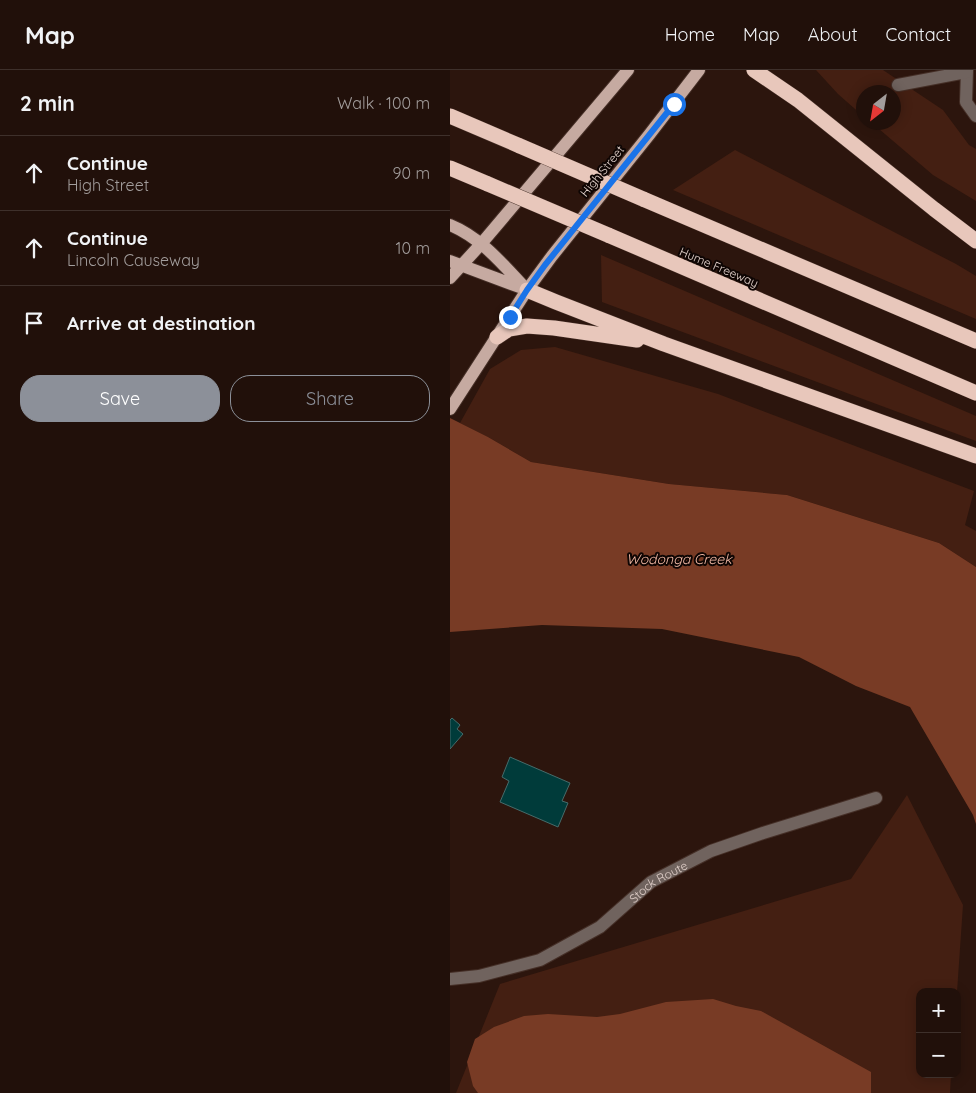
<!DOCTYPE html>
<html lang="en">
<head>
<meta charset="utf-8">
<style>
  :root { --surface:#21100a; --page:#2d1e18; --text:#f1f3f6; --muted:#a29d9c; --line:#3e302b; --accent:#8c9099 }
  body { margin:0; font-family:Quicksand,sans-serif; background:var(--page); color:var(--text) }
  .controls { position:absolute; right:15px; bottom:15px; display:grid; overflow:hidden; border-radius:10px; box-shadow:0 2px 12px #0003 }
  .controls button { width:45px; height:45px; display:grid; place-items:center; padding:0; border:0; border-bottom:1px solid var(--line); background:var(--surface); color:var(--text); font:25px sans-serif }
  .compass { position:absolute; left:406px; top:15px; width:45px; height:45px; border-radius:50%; background:var(--surface); box-shadow:0 2px 12px #0003; rotate:211deg }
  .stop { position:absolute; width:15px; height:15px; margin:-11px; border:4px solid #1a73e8; border-radius:50%; background:#fff }
  .stop.end { background:#1a73e8; border-color:#fff; box-shadow:0 1px 5px #0008 }
  .list { margin:0; padding:0; list-style:none }
  h2 { display:flex; justify-content:space-between; align-items:center; height:65px; margin:0; padding:0 20px; font-size:21px }
  h2 small { font-size:16px; font-weight:400; color:var(--muted) }
  .list li { display:grid; grid-template-columns:32px 1fr auto; gap:15px; align-items:center; box-sizing:border-box; height:75px; padding:0 20px; border-top:1px solid var(--line) }
  .list b { display:block; font-size:19px; white-space:nowrap }
  .list p { margin:0; font-size:16px; white-space:nowrap; color:var(--muted) }
  .list em { font-size:16px; font-style:normal; color:var(--muted) }
  .actions { display:flex; gap:10px; padding:15px 20px }
  .actions a { flex:1; padding:11px 0; border:1px solid var(--accent); border-radius:20px; text-align:center; font-size:18px; color:var(--accent) }
  .actions .main { background:var(--accent); color:#fff }
  .icon { flex:none; width:28px; height:28px; fill:none; stroke:currentColor; stroke-width:2; stroke-linecap:round; stroke-linejoin:round }
  .map { position:relative; flex:none; width:526px; height:1023px; overflow:hidden }
  header { display:flex; align-items:center; gap:30px; box-sizing:border-box; height:70px; padding:0 25px; background:var(--surface); border-bottom:1px solid var(--line) }
  header strong { font-size:24px }
  nav { display:flex; gap:28px; margin-inline-start:auto; font-size:18px }
  main { display:flex }
  aside { flex:1; background:var(--surface) }
  .map>svg:first-child { display:block }
  .green { fill:#441f12 }
  .water { fill:#783b25 }
  .building { fill:#003b3a; stroke:#476b6a }
  .lines { fill:none; stroke-linecap:round; stroke-linejoin:round }
  .minor-casing { stroke:#452f27; stroke-width:14 }
  .major-casing { stroke:#452f27; stroke-width:14 }
  .highway-casing { stroke:#452f27; stroke-width:16 }
  .minor { stroke:#70635e; stroke-width:12 }
  .major { stroke:#c6aaa1; stroke-width:12 }
  .highway { stroke:#e8c7bb; stroke-width:15 }
  .highway-bridge-casing { stroke:#452f27; stroke-width:16; stroke-linecap:butt }
  .highway-bridge { stroke:#e8c7bb; stroke-width:15 }
  .route { stroke:#1a73e8; stroke-width:6 }
  .labels { text-anchor:middle; dominant-baseline:central; stroke-width:4; stroke-linejoin:round; paint-order:stroke }
  .street-label { font-size:12px; fill:#e0cfc9; stroke:#0e0503 }
  .water-label { font-size:14px; font-style:italic; fill:#f4bba7; stroke:#0e0503 }
</style>
</head>
<body>
<header>
<strong>Map</strong>
<nav><a>Home</a><a>Map</a><a>About</a><a>Contact</a></nav>
</header>
<main>
<aside>
<h2>2 min<small>Walk · 100 m</small></h2>
<ul class="list">
<li><svg class="icon" aria-label="ahead" viewBox="0 0 24 24"><path d="M12 20V5M6 11l6-6 6 6"/></svg><div><b>Continue</b><p>High Street</p></div><em>90 m</em></li>
<li><svg class="icon" aria-label="ahead" viewBox="0 0 24 24"><path d="M12 20V5M6 11l6-6 6 6"/></svg><div><b>Continue</b><p>Lincoln Causeway</p></div><em>10 m</em></li>
<li><svg class="icon" aria-label="arrive" viewBox="0 0 24 24"><path d="M6 21V4h12l-3 4 3 4H6"/></svg><div><b>Arrive at destination</b></div></li>
</ul>
<div class="actions"><a class="main">Save</a><a>Share</a></div>
</aside>
<div class="map">
<svg width="526" height="1023" viewBox="0 0 526 1023">
  <rect width="100%" height="100%" fill="#2c150d"/>
  <path class="green" d="M 366,0 L 433,0 L 493,40 L 519,75 L 526,79 L 526,131 L 483,105 L 422,53 L 443,52 L 443,22 L 413,22 L 413,46 L 388,24 Z
    M 285,80 L 506,194 L 526,206 L 526,249 L 223,120 Z
    M 151,185 L 526,346 L 526,371 L 152,232 Z
    M 105,277 L 268,324 L 524,421 L 515,455 L 526,461 L 526,497 L 489,473 L 337,425 L 219,414 L 81,392 L 38,367 L 10,353 L 40,299 L 71,280 Z
    M 457,725 L 513,835 L 507,922 L 470,922 L 470,1004 L 501,1004 L 500,1023 L 6,1023 L 50,914 L 401,809 Z"/>
  <path class="water" d="M 0,348 L 38,367 L 81,392 L 219,414 L 337,425 L 489,473 L 526,497 L 526,754 L 523,745 L 460,637 L 406,616 L 349,587 L 212,559 L 92,555 L 0,562 Z
    M 263,929 L 286,936 L 311,941 L 421,1002 L 421,1023 L 28,1023 L 23,1016 L 17,992 L 25,969 L 44,957 L 74,946 L 98,944 L 147,947 L 170,944 L 216,932 Z"/>
  <path class="building" d="M 2,648 L 10,655 L 7,659 L 13,664 L 0,679 L 0,650 Z
    M 60,687 L 120,713 L 112,731 L 118,733 L 108,757 L 50,732 L 59,711 L 52,707 Z"/>
  <g class="lines">
    <defs>
      <g id="minor">
        <path d="M 517,0 L 516,32 L 526,46"/>
        <path d="M 448,15 L 516,2"/>
        <path id="s1" d="M 0,909 L 29,906 L 90,890 L 150,857 L 201,812 L 261,781 L 313,763 L 426,728"/>
      </g>
      <path id="major" d="M 0,155 C 32,168 54,196 77,220
        M 0,191 L 72,218
        M 0,208 L 31,174 L 178,0
        M 0,339 L 77,220 L 102,186 L 199,65 L 249,0"/>
      <path id="highway" d="M 304,0 L 348,30 L 484,139 L 526,171
        M 0,46 L 70,76
        M 0,98 L 38,114
        M 193,129 L 526,271
        M 158,165 L 526,323
        M 77,220 L 106,232 L 214,274 L 526,386
        M 47,267 L 59,259 L 77,256 L 104,258 L 187,270"/>
    </defs>
    <use href="#minor" class="minor-casing"/>
    <use href="#major" class="major-casing"/>
    <use href="#highway" class="highway-casing"/>
    <use href="#minor" class="minor"/>
    <use href="#major" class="major"/>
    <use href="#highway" class="highway"/>
    <defs>
      <path id="highway-bridge" d="M 70,76 L 193,129
        M 38,114 L 158,165"/>
    </defs>
    <use href="#highway-bridge" class="highway-bridge-casing"/>
    <use href="#highway-bridge" class="highway-bridge"/>
  </g>
  <g class="lines">
    <path class="route" d="M 60,247 L 77,220 L 95,195 L 224,34"/>
  </g>
  <g class="labels">
    <g class="street-label">
      <text transform="translate(152 101) rotate(-51)">High Street</text>
      <text transform="translate(269 197) rotate(23)">Hume Freeway</text>
      <text stroke="none"><textPath href="#s1" startOffset="235">Stock Route</textPath></text>
    </g>
    <g class="water-label">
      <text x="229" y="489">Wodonga Creek</text>
    </g>
  </g>
</svg>
<div class="controls">
<button>+</button>
<button>−</button>
</div>
<svg class="compass" viewBox="-18 -18 36 36"><path d="M0-13l5 13h-10z" fill="#e53935"/><path d="M0 13l5-13h-10z" fill="#a29d9c"/></svg>
<div class="stop" style="left:224px;top:34px"></div>
<div class="stop end" style="left:60px;top:247px"></div>
</div>
</main>
</body>
</html>
